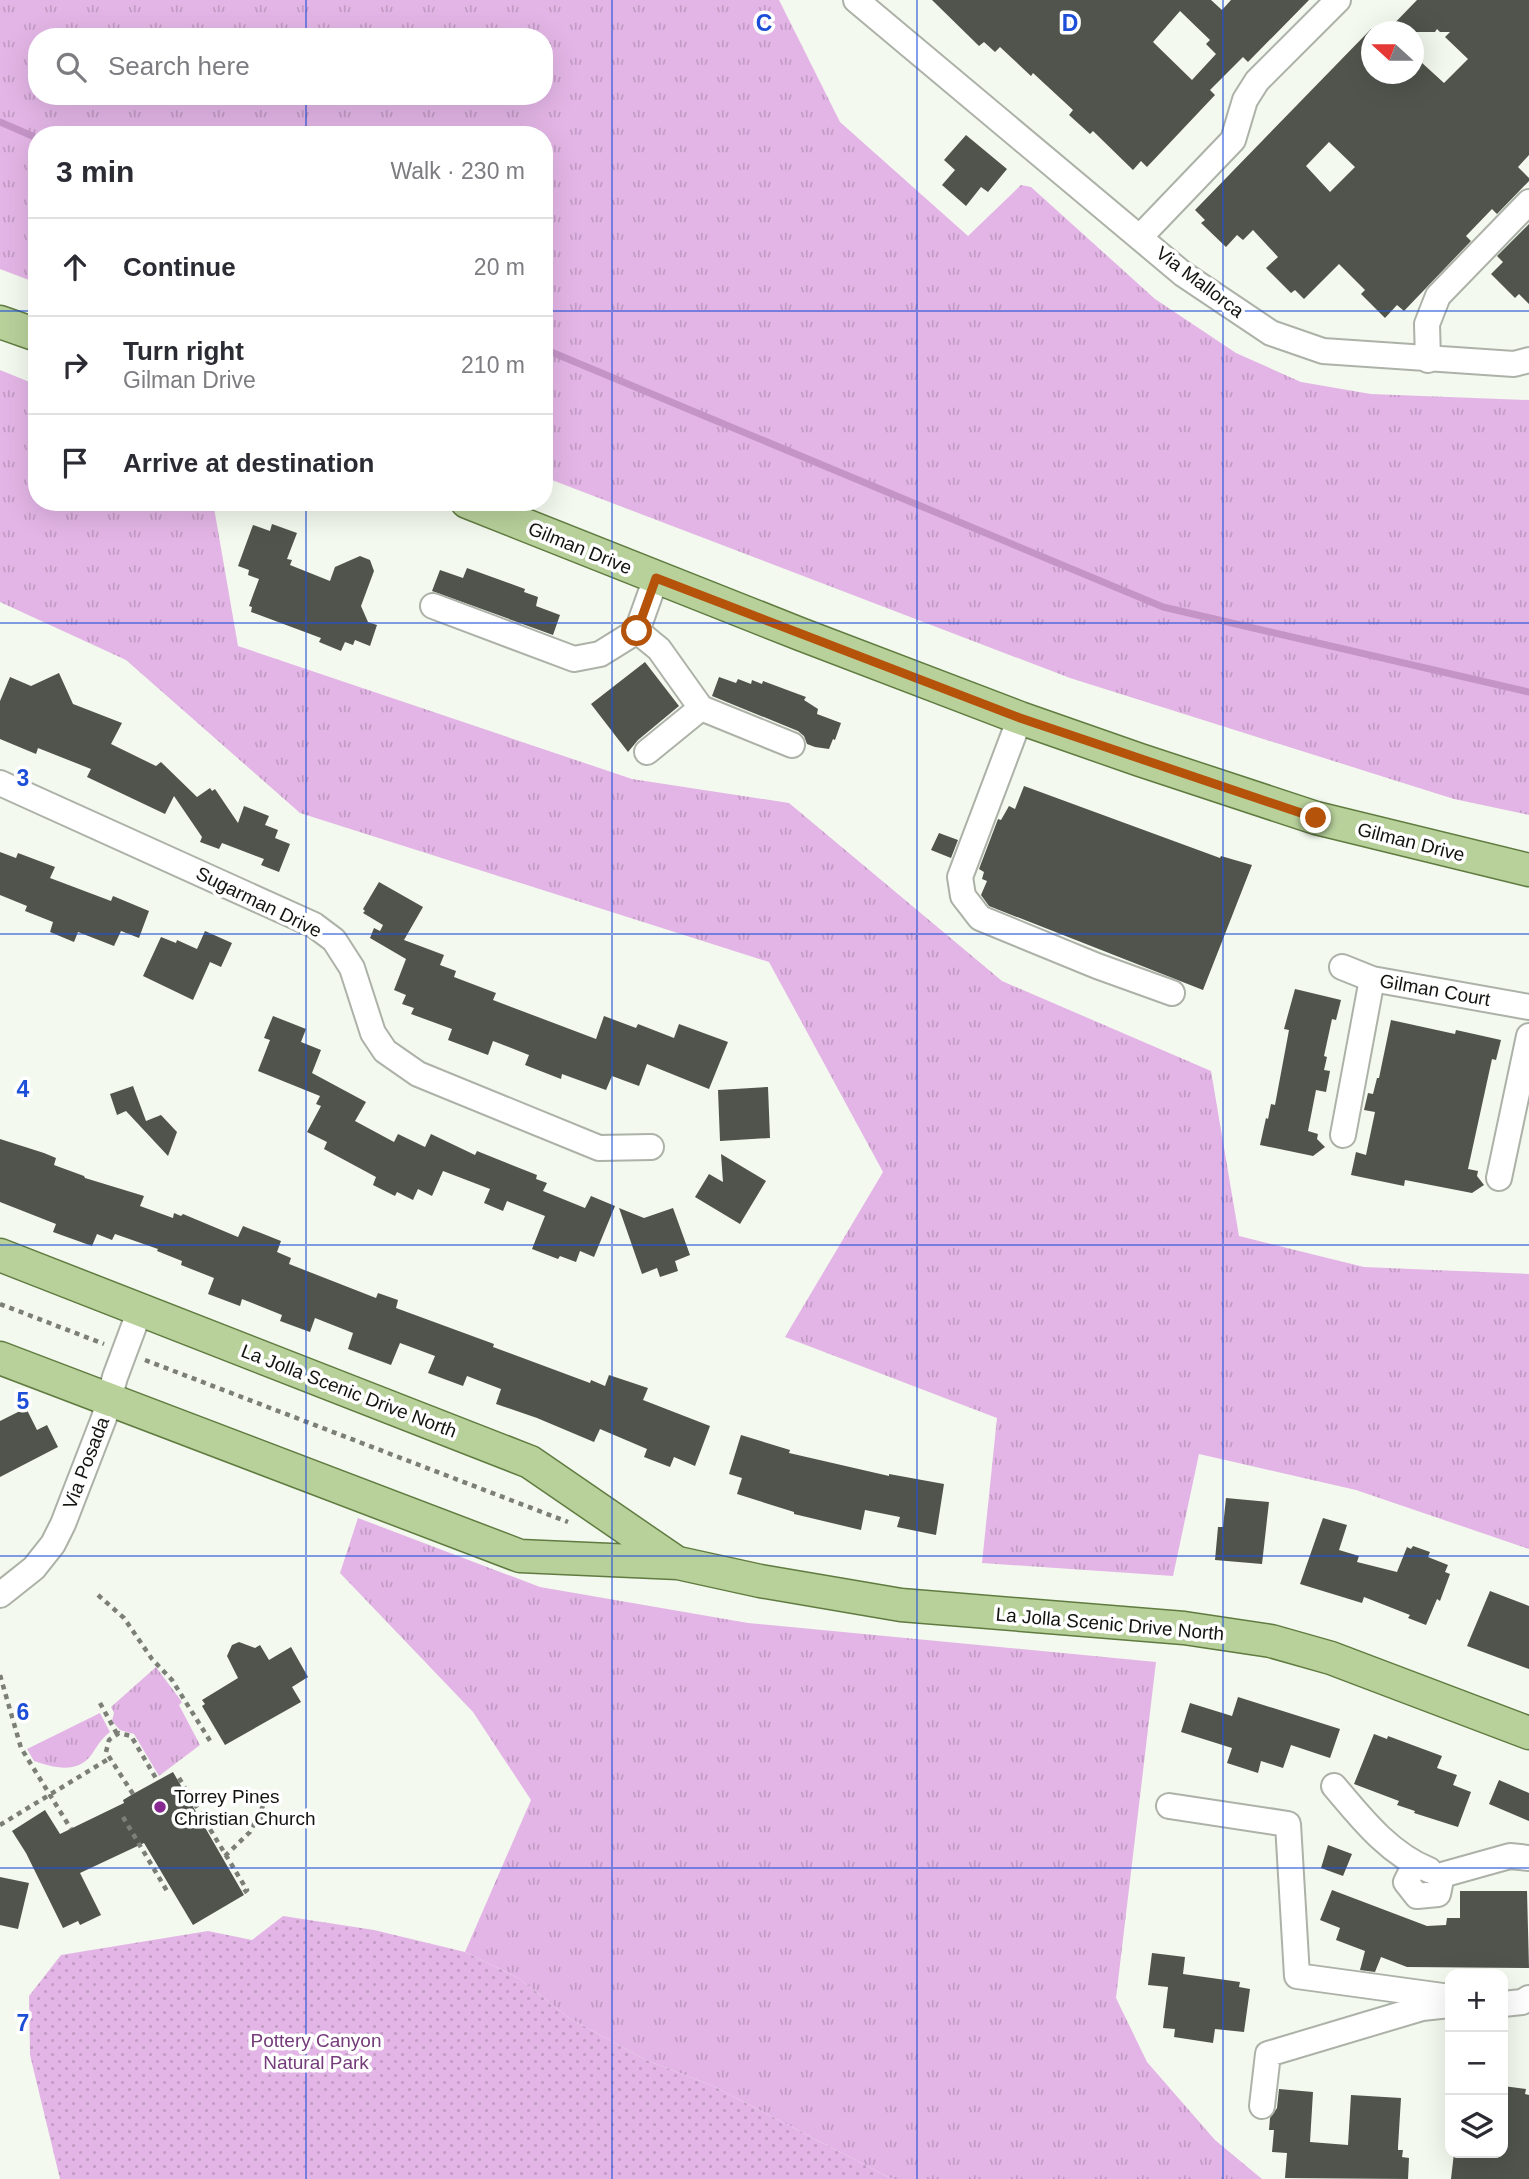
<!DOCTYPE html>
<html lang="en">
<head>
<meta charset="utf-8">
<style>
  :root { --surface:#fff; --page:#f2f2f3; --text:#2b2b33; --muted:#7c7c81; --line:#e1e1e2 }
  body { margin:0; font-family:Arial,sans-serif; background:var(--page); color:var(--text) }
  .controls { position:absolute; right:21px; bottom:21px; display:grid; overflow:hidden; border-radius:14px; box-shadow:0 7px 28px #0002 }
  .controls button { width:63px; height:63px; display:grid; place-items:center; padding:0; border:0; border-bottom:2px solid var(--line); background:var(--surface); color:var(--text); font:35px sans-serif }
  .compass { position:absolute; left:1361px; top:21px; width:63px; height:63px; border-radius:50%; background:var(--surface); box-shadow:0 7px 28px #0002; rotate:291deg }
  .stop { position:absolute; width:21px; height:21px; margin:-16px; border:5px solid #b45309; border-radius:50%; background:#fff }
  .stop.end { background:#b45309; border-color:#fff; box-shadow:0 2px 7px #0008 }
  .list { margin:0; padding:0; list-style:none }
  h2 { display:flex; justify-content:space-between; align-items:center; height:91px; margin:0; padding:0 28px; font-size:30px }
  h2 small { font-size:23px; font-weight:400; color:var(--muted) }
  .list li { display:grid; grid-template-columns:46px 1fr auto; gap:21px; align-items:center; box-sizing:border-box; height:98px; padding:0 28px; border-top:2px solid var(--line) }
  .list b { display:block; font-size:26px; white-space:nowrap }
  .list p { margin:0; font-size:23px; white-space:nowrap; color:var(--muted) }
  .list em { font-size:23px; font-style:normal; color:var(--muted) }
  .icon { flex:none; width:38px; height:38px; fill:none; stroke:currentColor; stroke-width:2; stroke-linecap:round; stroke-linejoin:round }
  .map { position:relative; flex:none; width:1529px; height:2179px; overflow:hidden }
  .search { position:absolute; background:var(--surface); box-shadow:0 7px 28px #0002; left:28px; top:28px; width:525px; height:77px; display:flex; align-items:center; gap:18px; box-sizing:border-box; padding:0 24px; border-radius:28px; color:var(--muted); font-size:26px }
  .panel { position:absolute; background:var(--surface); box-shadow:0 7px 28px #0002; left:28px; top:126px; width:525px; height:385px; border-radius:28px }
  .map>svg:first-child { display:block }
  .grass { fill:url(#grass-tufts); fill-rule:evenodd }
  .park { fill:url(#park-dots) }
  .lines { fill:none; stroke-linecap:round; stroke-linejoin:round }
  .stream { stroke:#c494c7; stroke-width:7 }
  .building { fill:#50544c; fill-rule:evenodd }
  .minor-casing { stroke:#adb2a8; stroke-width:28 }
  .major-casing { stroke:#607b40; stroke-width:35 }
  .path { stroke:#7b7f78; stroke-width:4.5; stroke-dasharray:5 5; stroke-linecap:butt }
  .minor { stroke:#fff; stroke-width:24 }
  .major { stroke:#b8d19b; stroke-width:32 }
  .route { stroke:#b45309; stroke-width:9 }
  .grid { fill:none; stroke:#1d4ed8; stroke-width:2; stroke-opacity:0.55 }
  .poi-dot { fill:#882891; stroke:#fff; stroke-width:2.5 }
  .labels { text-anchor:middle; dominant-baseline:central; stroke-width:7; stroke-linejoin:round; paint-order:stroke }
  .street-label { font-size:19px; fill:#131511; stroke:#fff }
  .poi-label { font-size:19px; fill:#131511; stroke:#fff; text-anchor:start }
  .park-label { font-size:19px; fill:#753b7a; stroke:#fff }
  .grid-label { font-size:23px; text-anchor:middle; font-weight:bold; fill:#1d4ed8; stroke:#fff; stroke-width:7; stroke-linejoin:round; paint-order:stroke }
</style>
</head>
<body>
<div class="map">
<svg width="1529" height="2179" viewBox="0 0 1529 2179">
  <defs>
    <pattern id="grass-tufts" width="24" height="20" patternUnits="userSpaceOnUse" patternTransform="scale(1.75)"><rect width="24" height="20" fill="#e3b5e6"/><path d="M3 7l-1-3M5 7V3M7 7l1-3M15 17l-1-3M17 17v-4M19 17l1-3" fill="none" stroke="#c29bc4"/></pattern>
    <pattern id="park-dots" width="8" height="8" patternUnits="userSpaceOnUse" patternTransform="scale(1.75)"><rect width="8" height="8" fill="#e3b5e6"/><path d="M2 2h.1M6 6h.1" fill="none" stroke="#c29bc4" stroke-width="1.8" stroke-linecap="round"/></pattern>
  </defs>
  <rect width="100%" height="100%" fill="#f3f9ee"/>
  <path class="grass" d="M 0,0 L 779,0 L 840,122 L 968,236 L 1021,185 L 1031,187 L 1155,299 L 1236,353 L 1301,382 L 1371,394 L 1529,400 L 1529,815 L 1454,799 L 1070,678 L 544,477 L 544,135 L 37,135 L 37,283 L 0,269 ZM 37,37 L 544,37 L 544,96 L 37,96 Z
    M 0,370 L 37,385 L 37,502 L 213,502 L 238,646 L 632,779 L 789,803 L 1002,981 L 1211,1071 L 1239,1236 L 1364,1267 L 1529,1274 L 1529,1549 L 1356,1490 L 1199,1454 L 1173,1576 L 982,1563 L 997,1418 L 785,1337 L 883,1172 L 769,962 L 300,813 L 126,660 L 0,602 Z
    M 358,1518 L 540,1587 L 748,1623 L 1156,1662 L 1116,1998 L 1147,2062 L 1215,2140 L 1262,2179 L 892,2179 L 713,2086 L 646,2060 L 569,2018 L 520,1979 L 465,1952 L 531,1800 L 473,1712 L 340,1573 Z
    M 156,1667 L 182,1702 L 179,1705 L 200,1745 L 159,1776 L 134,1734 L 120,1730 L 112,1721 L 114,1713 L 111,1707 Z
    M 100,1713 L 110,1732 C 101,1739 98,1745 92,1754 C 78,1774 54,1768 34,1761 L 27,1749 Z"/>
  <path class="park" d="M 283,1916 L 374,1930 L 465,1952 L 520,1979 L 569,2018 L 646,2060 L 713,2086 L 892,2179 L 60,2179 L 30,2055 L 29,1996 L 61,1955 L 208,1931 L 252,1940 Z"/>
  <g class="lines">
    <path class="stream" d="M 0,122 L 37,138
      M 544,349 L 1163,607 L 1529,692"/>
  </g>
  <path class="building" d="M 932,0 L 1211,0 L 1222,10 L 1231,0 L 1309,0 L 1248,62 L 1243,57 L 1210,90 L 1215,95 L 1147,167 L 1141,161 L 1133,170 L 1093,131 L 1090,134 L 1069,115 L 1073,110 L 1033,73 L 1031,76 L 1000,47 L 995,52 L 984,42 L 979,46 ZM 1180,11 L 1210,40 L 1206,44 L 1216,54 L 1192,80 L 1153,42 Z
    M 1417,0 L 1529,0 L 1529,155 L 1518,167 L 1529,178 L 1529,181 L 1497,214 L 1492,209 L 1466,236 L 1471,241 L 1404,311 L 1397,305 L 1385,318 L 1361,294 L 1365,290 L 1339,264 L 1304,299 L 1295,290 L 1291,293 L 1266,268 L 1278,257 L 1253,230 L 1243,240 L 1237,235 L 1226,247 L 1201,223 L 1205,220 L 1195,210 L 1371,29 L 1371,74 L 1413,74 L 1413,69 L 1421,62 L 1444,83 L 1468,59 L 1445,37 L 1450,32 L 1440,32 L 1437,29 L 1435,32 L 1386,32 ZM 1329,142 L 1355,167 L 1330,192 L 1306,166 Z
    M 966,135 L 1007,169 L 988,192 L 981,187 L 966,206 L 942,185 L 955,170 L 944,160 Z
    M 1529,224 L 1529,304 L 1519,294 L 1515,298 L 1491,274 L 1503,262 L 1497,256 Z
    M 272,524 L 297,533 L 287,559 L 292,560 L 290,565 L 330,581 L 335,567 L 360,556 L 370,560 L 374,571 L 361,606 L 368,622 L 377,625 L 370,646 L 355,640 L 353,645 L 345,642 L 341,651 L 319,642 L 321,638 L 251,612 L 252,607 L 249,606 L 259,579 L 248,575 L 249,570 L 238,566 L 253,525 L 270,531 Z
    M 467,568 L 525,589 L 524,592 L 538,597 L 536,606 L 560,615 L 553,635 L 432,591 L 440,570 L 463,578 Z
    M 645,662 L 679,706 L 638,740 L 628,752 L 591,704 Z
    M 59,673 L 73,704 L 122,723 L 111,744 L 156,766 L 161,762 L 197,797 L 210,788 L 212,791 L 215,789 L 238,823 L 244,806 L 269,816 L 265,825 L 278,830 L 275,838 L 290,844 L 279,872 L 261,865 L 264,859 L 222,843 L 219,849 L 200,842 L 202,837 L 174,796 L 165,814 L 87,777 L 91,769 L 38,748 L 36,754 L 0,739 L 0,701 L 10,677 L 31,686 Z
    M 719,677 L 736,683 L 738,679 L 751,684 L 752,680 L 762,684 L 763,681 L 806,697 L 804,700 L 818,709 L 817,714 L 841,723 L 835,740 L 833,739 L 829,749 L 815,747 L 807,744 L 804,736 L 798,731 L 712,696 Z
    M 1024,786 L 1220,858 L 1221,856 L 1252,865 L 1203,990 L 989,906 L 981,895 L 987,881 L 982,879 L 984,872 L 979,869 L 998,819 L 1001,820 L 1009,806 L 1015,809 Z
    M 939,833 L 958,840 L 951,858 L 931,850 Z
    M 0,852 L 16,858 L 18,853 L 55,867 L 50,878 L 111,901 L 113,896 L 149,911 L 139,938 L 121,931 L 114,946 L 78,932 L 74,942 L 50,932 L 53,922 L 25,911 L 27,906 L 0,895 Z
    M 379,882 L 423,907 L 404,940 L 444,955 L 440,965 L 456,971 L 454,977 L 496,993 L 493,1000 L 596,1039 L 604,1016 L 636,1028 L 638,1024 L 674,1038 L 679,1024 L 728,1042 L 709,1089 L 647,1064 L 639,1086 L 612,1076 L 606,1090 L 562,1074 L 561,1079 L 525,1065 L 529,1055 L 493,1041 L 488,1055 L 448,1040 L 452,1029 L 411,1014 L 414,1008 L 402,1004 L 406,995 L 394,990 L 406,959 L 370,938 L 374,928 L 380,931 L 383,925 L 363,913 L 365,911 L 363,909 Z
    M 205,931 L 232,943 L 221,967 L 210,962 L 193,1000 L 143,976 L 161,937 L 176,943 L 177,940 L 197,949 Z
    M 1295,989 L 1341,1000 L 1336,1020 L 1332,1019 L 1324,1056 L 1327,1057 L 1324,1070 L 1330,1071 L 1326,1092 L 1316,1090 L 1308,1131 L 1318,1134 L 1317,1139 L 1325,1147 L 1313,1156 L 1260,1145 L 1266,1118 L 1268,1119 L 1271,1104 L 1275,1105 L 1289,1030 L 1284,1029 Z
    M 273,1016 L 306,1029 L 301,1042 L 321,1050 L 312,1073 L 366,1102 L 355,1121 L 394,1142 L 398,1134 L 425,1147 L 431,1134 L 475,1155 L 477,1151 L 537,1175 L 536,1179 L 547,1183 L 543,1191 L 585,1208 L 591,1196 L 615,1206 L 594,1257 L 580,1251 L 576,1262 L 560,1256 L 558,1259 L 532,1249 L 545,1216 L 507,1201 L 503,1211 L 484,1203 L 490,1189 L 443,1171 L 432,1196 L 418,1189 L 413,1200 L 397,1192 L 395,1196 L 373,1185 L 376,1177 L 324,1149 L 327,1142 L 307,1132 L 321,1106 L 316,1104 L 320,1096 L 258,1071 L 270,1040 L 264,1038 Z
    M 1391,1020 L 1455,1034 L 1456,1030 L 1501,1040 L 1496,1060 L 1492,1059 L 1468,1169 L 1478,1171 L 1477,1176 L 1484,1185 L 1472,1193 L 1405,1180 L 1404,1186 L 1351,1175 L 1356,1152 L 1366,1155 L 1375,1112 L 1364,1110 L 1368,1093 L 1373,1094 L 1377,1078 L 1379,1078 Z
    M 133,1086 L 146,1121 L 161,1115 L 177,1132 L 168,1156 L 126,1111 L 117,1115 L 110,1094 Z
    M 768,1087 L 770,1138 L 720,1141 L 718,1090 Z
    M 0,1139 L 44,1153 L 56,1158 L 54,1165 L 84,1176 L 85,1178 L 144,1196 L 140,1206 L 173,1218 L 174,1213 L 181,1216 L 183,1214 L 238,1237 L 243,1226 L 281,1241 L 277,1252 L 291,1258 L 289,1264 L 376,1298 L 378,1293 L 398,1300 L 396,1308 L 494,1344 L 493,1347 L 590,1383 L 591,1380 L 605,1386 L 609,1375 L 648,1388 L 643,1400 L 710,1426 L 695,1466 L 674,1457 L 670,1467 L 644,1457 L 647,1449 L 600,1429 L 594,1442 L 537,1418 L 496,1404 L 501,1389 L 467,1376 L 463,1386 L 428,1373 L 435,1356 L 400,1343 L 391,1365 L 348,1349 L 353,1333 L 315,1318 L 310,1332 L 280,1321 L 282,1315 L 242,1299 L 240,1306 L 208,1294 L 214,1278 L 181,1265 L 182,1261 L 157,1251 L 158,1249 L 115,1234 L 112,1240 L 97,1234 L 92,1246 L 53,1232 L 56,1224 L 0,1202 Z
    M 721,1154 L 766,1181 L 740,1224 L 695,1197 L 709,1174 L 723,1182 Z
    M 619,1208 L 644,1218 L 673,1208 L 690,1255 L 675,1261 L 678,1271 L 660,1277 L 657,1268 L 642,1274 Z
    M 26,1408 L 37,1430 L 47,1425 L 58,1447 L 0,1477 L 0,1421 Z
    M 741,1435 L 790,1450 L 789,1453 L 889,1476 L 889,1474 L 944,1484 L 936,1535 L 897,1527 L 900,1517 L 865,1510 L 861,1530 L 794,1514 L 794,1512 L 737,1494 L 742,1478 L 729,1474 Z
    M 1226,1498 L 1269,1502 L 1262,1564 L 1215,1560 L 1218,1527 L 1223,1527 Z
    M 1323,1518 L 1347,1525 L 1339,1550 L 1359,1556 L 1357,1562 L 1397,1572 L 1407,1547 L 1411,1549 L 1413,1546 L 1430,1552 L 1428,1557 L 1448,1565 L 1445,1572 L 1450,1574 L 1440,1601 L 1437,1599 L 1426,1625 L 1408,1618 L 1410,1615 L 1364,1597 L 1362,1603 L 1300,1584 Z
    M 1490,1591 L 1529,1606 L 1529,1669 L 1467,1646 Z
    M 239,1642 L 255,1648 L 260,1645 L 269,1660 L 291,1647 L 308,1677 L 292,1687 L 301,1702 L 225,1745 L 202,1706 L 205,1704 L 202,1700 L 238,1678 L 227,1656 L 232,1645 Z
    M 1238,1697 L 1340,1729 L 1330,1758 L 1291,1745 L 1283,1768 L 1261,1761 L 1258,1773 L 1227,1763 L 1232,1748 L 1181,1732 L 1190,1703 L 1232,1716 Z
    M 1374,1734 L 1387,1739 L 1388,1736 L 1442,1756 L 1437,1768 L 1457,1775 L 1453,1785 L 1471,1792 L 1458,1827 L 1414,1813 L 1415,1811 L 1397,1805 L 1399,1801 L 1354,1784 Z
    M 173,1772 L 244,1895 L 193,1925 L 144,1843 L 80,1873 L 101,1915 L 80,1925 L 78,1921 L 63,1928 L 26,1853 L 12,1831 L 45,1810 L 60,1834 L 124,1803 L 123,1800 L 133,1794 Z
    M 1499,1780 L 1529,1793 L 1529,1821 L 1489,1804 Z
    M 1328,1845 L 1352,1854 L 1343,1876 L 1321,1868 Z
    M 0,1877 L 29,1883 L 18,1929 L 0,1925 Z
    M 1332,1890 L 1427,1926 L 1446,1925 L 1447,1918 L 1460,1918 L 1460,1891 L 1527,1891 L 1529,1968 L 1407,1967 L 1381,1957 L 1375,1972 L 1360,1970 L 1365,1951 L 1336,1940 L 1340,1928 L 1320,1920 Z
    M 1152,1953 L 1185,1957 L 1183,1974 L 1240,1982 L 1239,1987 L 1250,1989 L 1244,2032 L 1215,2029 L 1213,2043 L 1174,2037 L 1175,2029 L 1163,2028 L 1168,1987 L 1148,1985 Z
    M 1503,2086 L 1526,2089 L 1525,2094 L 1529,2095 L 1529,2179 L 1451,2179 L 1454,2153 L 1503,2153 Z
    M 1279,2089 L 1313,2092 L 1310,2142 L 1348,2145 L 1351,2095 L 1401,2098 L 1398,2147 L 1398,2150 L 1403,2150 L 1402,2157 L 1409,2158 L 1408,2179 L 1285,2178 L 1287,2153 L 1272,2152 L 1274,2130 L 1269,2130 L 1270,2118 L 1277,2108 Z"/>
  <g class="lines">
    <defs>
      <path id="minor" d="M 856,0 L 1183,274 L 1271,333 L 1323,351 L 1514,364 L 1529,360
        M 1140,237 L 1233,140 L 1245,100 L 1257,81 L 1338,0
        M 1428,360 L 1427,324 L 1438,296 L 1529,202
        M 433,606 L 574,659 L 600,654 L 637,631 L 656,578
        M 637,631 L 659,649 L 701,708 L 792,745
        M 1020,718 L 960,877 L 963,896 L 980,918 L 1097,966 L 1172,993
        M 647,752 L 701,708
        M 0,783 L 314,925 L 334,940 L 352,968 L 373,1033 L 385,1051 L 418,1074 L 599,1148 L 651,1147
        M 1342,967 L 1372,979 L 1529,1007
        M 1343,1135 L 1372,979
        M 1499,1178 L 1529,1036
        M 0,1595 L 34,1568 L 53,1544 L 63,1524 L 104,1418 L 115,1377 L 140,1310
        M 1334,1786 C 1361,1818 1389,1854 1429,1870
        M 1169,1806 L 1288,1824 L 1297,1976 L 1450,1997
        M 1415,1864 L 1406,1882 L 1417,1896 L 1438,1894 L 1442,1875 L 1510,1856 L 1529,1858
        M 1503,2004 L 1522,2002 L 1529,1998
        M 1262,2106 L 1268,2054 L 1422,2008 L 1450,2005"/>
      <path id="major" d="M 0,322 L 37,335
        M 467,502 L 800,634 L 1020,718 L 1140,760 L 1316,818 L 1529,870
        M 0,1255 L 530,1462 L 677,1563
        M 0,1358 L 520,1556 L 678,1563 L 760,1581 L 901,1605 L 1184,1628 L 1271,1641 L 1331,1658 L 1529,1733"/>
    </defs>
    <use href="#minor" class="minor-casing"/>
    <use href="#major" class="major-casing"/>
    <path class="path" d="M 0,1304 L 104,1344
      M 145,1360 L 568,1522
      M 98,1595 L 124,1618 L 152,1659 L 172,1680 L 212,1744
      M 0,1675 L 21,1748 L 71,1829
      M 100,1703 L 117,1734
      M 179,1778 L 247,1890 L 243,1893
      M 133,1794 L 106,1752 L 109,1740 L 119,1733 L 131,1736 L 157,1780
      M 123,1817 L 167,1891 L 170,1889
      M 259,1818 L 276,1824
      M 0,1825 L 110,1758
      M 225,1856 L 250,1832 L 270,1792"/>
    <use href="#minor" class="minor"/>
    <use href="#major" class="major"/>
  </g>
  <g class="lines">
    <path class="route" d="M 637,631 L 656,578 L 1020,718 L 1316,818"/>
  </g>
  <path class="grid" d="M 306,0 L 306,37M 612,0 L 612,2179M 917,0 L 917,2179M 1223,0 L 1223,2179M 306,96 L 306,135M 0,311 L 37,311M 544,311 L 1529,311M 306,502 L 306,2179M 0,623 L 1529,623M 0,934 L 1529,934M 0,1245 L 1529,1245M 0,1556 L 1529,1556M 0,1868 L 1529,1868"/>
  <circle class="poi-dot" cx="160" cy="1807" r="7"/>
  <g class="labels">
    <g class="street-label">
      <text transform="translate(1200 282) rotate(37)">Via Mallorca</text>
      <text transform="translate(580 548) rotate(22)">Gilman Drive</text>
      <text transform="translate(1411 842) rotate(14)">Gilman Drive</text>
      <text transform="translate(259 902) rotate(26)">Sugarman Drive</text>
      <text transform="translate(1435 990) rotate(10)">Gilman Court</text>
      <text transform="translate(349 1391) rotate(21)">La Jolla Scenic Drive North</text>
      <text transform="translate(86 1463) rotate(-69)">Via Posada</text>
      <text transform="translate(1110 1624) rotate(5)">La Jolla Scenic Drive North</text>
    </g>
    <g class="poi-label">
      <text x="174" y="1796">Torrey Pines<tspan x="174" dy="22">Christian Church</tspan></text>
    </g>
    <g class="park-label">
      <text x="316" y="2040">Pottery Canyon<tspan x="316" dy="22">Natural Park</tspan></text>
    </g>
  </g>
  <g class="grid-label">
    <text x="764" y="31">C</text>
    <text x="1070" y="31">D</text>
    <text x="23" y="786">3</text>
    <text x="23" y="1097">4</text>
    <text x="23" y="1409">5</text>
    <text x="23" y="1720">6</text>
    <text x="23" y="2031">7</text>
  </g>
</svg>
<div class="controls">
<button>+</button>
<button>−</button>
<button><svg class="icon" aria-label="layers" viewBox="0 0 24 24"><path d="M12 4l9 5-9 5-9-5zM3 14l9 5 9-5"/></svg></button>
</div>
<svg class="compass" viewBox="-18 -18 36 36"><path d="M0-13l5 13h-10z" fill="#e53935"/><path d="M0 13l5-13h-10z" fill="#7c7c81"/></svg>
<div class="stop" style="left:637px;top:631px"></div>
<div class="stop end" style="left:1316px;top:818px"></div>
<div class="search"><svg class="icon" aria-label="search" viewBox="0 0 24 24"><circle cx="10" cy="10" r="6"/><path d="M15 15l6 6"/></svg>Search here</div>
<section class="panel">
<h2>3 min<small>Walk · 230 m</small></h2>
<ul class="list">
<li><svg class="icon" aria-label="ahead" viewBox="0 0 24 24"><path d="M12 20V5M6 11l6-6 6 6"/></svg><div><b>Continue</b></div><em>20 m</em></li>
<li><svg class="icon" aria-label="right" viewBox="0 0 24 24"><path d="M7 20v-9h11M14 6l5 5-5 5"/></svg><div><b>Turn right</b><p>Gilman Drive</p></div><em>210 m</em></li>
<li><svg class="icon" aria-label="arrive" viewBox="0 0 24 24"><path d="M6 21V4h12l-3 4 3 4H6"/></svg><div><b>Arrive at destination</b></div></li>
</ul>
</section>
</div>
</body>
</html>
